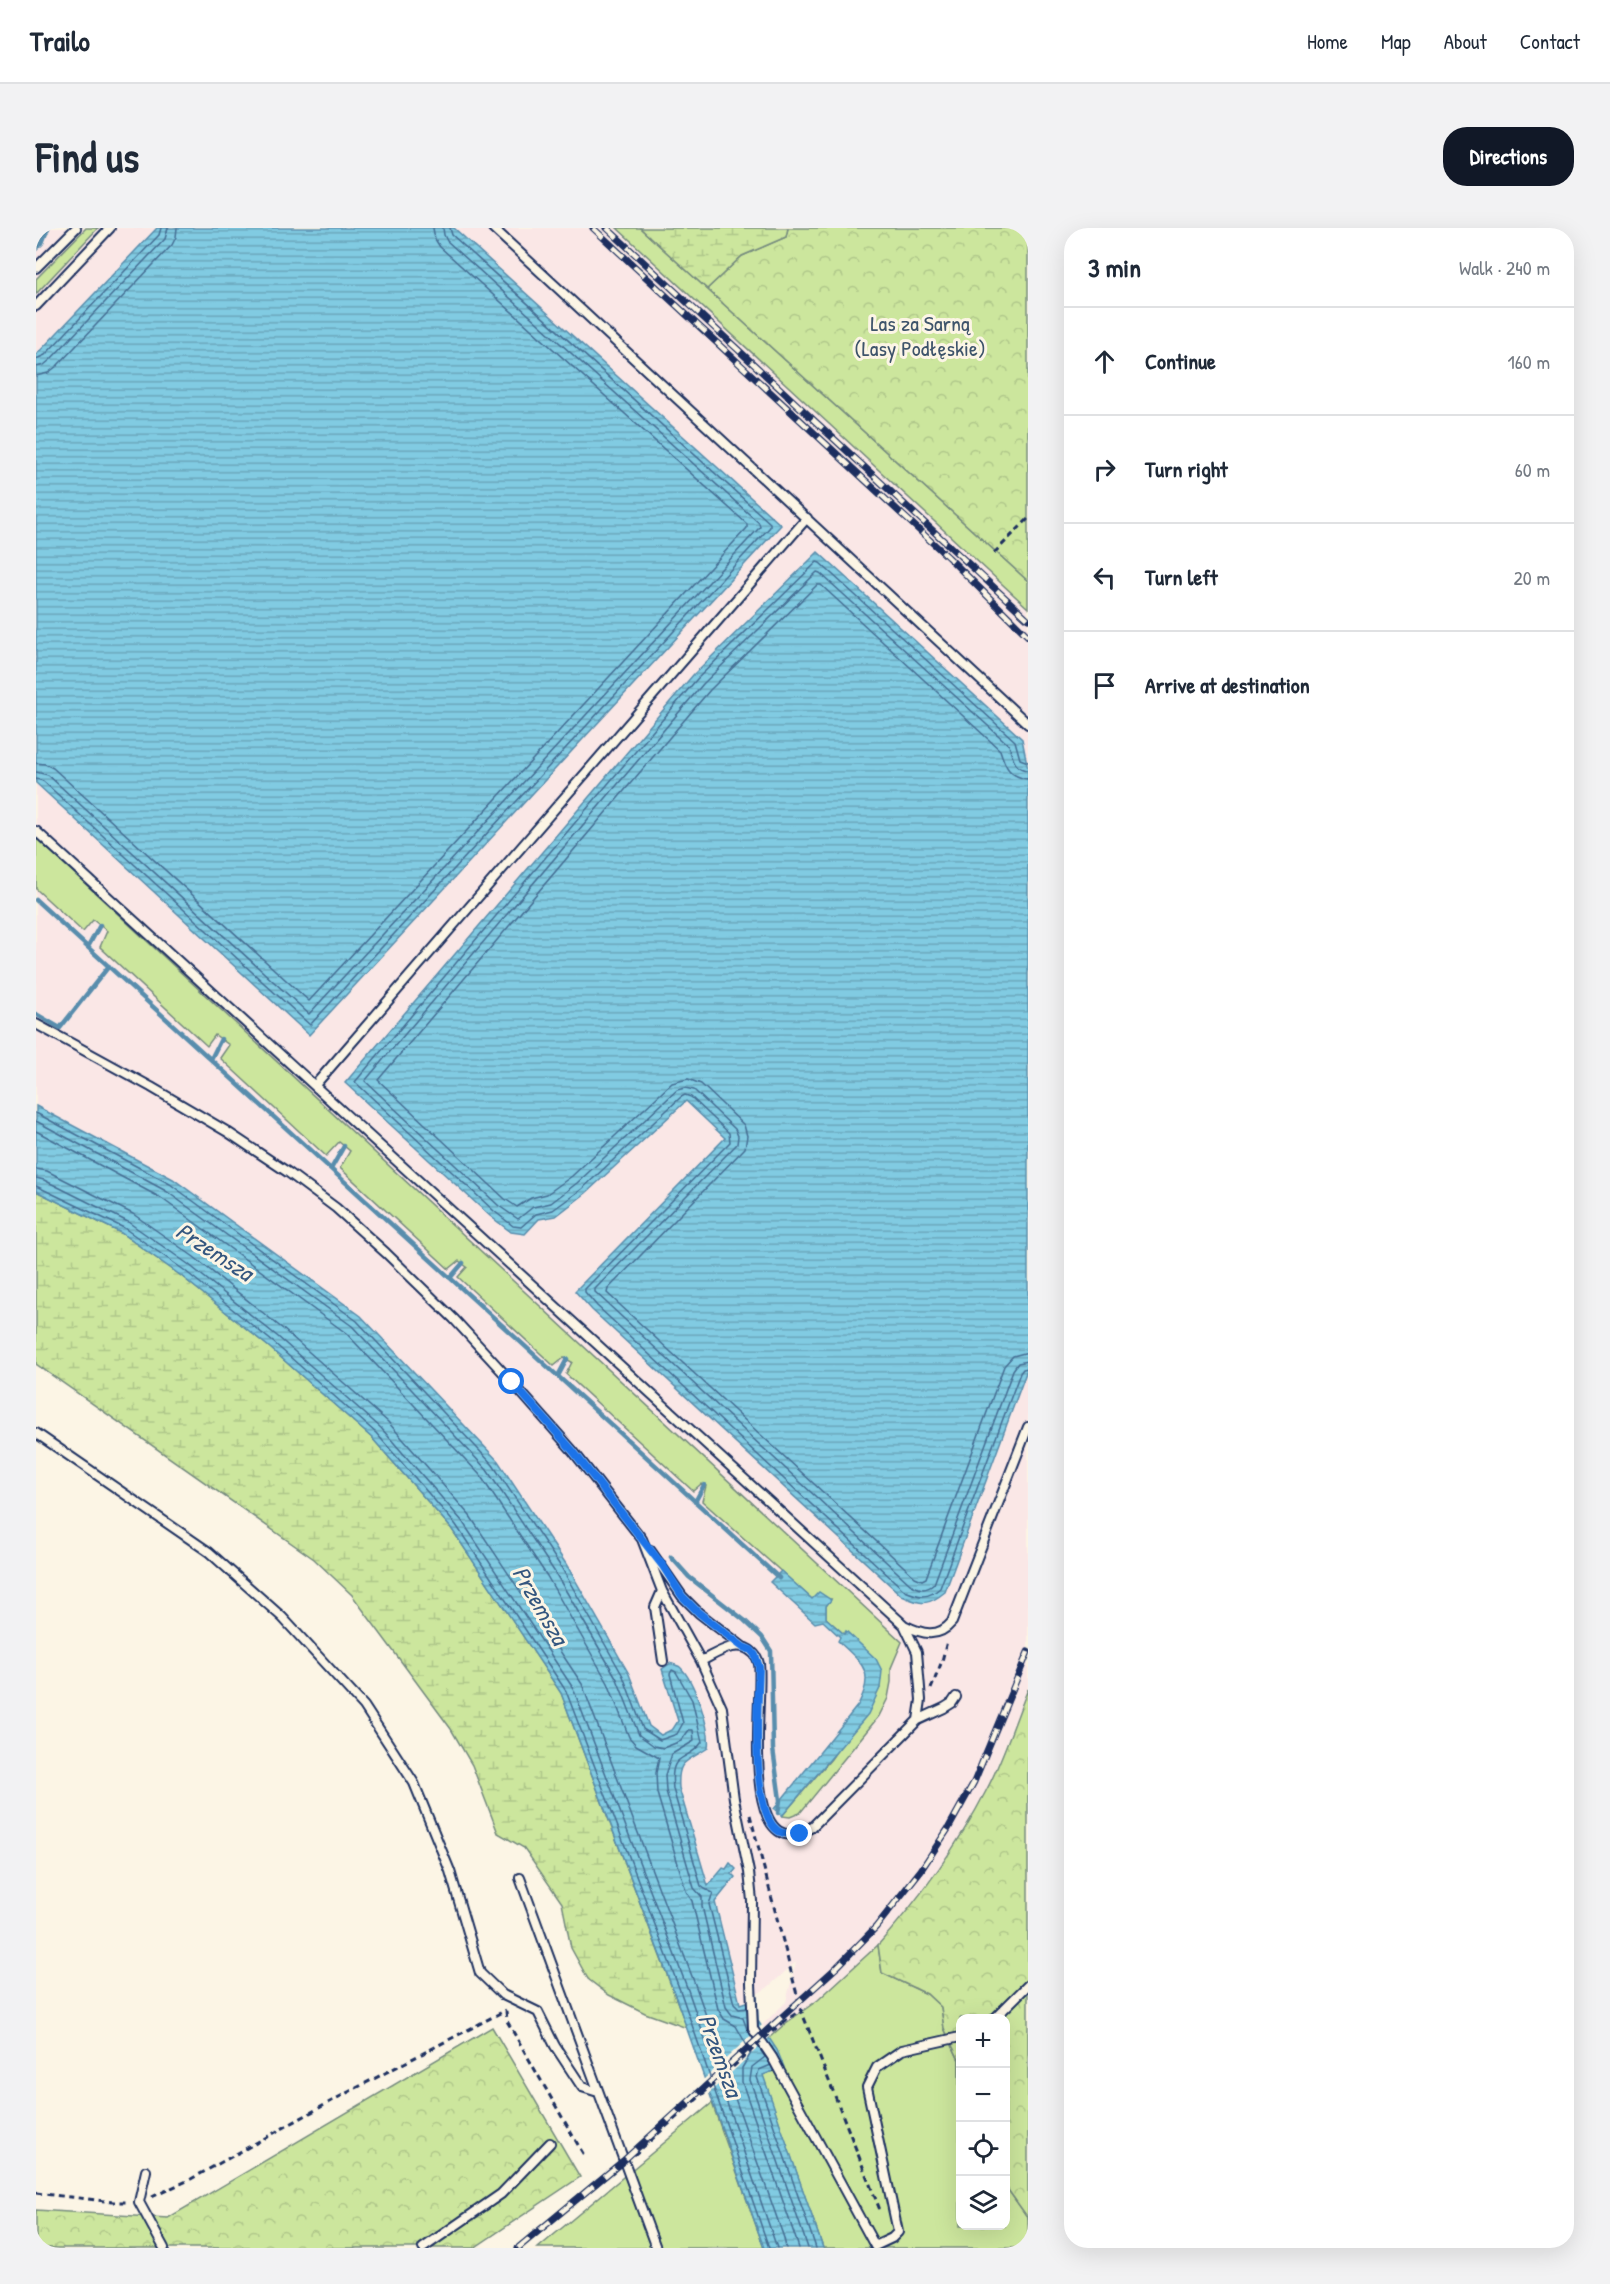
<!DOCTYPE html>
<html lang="en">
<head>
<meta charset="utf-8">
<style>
  :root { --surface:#fff; --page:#f2f2f3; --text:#1f2937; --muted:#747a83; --line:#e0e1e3; --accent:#111827 }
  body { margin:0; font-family:"Patrick Hand",sans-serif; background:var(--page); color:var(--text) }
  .controls { position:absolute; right:18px; bottom:18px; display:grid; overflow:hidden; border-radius:12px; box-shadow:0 6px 24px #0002 }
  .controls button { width:54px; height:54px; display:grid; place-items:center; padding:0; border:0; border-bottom:2px solid var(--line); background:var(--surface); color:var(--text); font:30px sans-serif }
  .stop { position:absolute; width:18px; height:18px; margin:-14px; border:4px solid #1a73e8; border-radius:50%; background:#fff }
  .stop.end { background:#1a73e8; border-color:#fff; box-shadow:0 2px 6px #0008 }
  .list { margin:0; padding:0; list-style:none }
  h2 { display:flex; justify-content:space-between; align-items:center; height:78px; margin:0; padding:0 24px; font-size:26px }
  h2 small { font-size:20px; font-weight:400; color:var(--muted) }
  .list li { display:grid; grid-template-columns:39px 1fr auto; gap:18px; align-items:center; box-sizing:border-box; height:108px; padding:0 24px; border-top:2px solid var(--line) }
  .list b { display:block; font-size:22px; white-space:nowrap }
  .list em { font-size:20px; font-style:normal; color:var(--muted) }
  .icon { flex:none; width:33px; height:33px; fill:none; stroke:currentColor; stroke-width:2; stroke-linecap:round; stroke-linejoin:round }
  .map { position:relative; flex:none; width:992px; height:2020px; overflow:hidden; border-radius:24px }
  header { display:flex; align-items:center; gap:36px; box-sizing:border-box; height:84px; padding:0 30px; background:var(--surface); border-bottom:2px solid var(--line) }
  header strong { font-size:28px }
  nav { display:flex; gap:33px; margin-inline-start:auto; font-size:21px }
  .intro { display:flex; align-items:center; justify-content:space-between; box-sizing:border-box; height:144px; padding:0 36px }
  h1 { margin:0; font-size:42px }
  .button { padding:15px 27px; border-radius:24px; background:var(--accent); color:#fff; font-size:21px; font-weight:700 }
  main { display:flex; gap:36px; padding:0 36px }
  aside { flex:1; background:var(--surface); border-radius:24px; box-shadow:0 6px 24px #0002 }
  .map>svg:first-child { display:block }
  .built { fill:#fae7e6 }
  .grass { fill:#cce69d; stroke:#748a7e; stroke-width:1.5 }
  .forest { fill:url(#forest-crowns); stroke:#748a7e; stroke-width:1.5 }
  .wetland { fill:url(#wetland-marsh); stroke:#748a7e; stroke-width:1.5 }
  .water { fill:url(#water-rules); stroke:#588dad; stroke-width:1.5 }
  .pier { fill:#fcf5e5 }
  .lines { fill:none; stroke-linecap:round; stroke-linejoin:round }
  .shore { stroke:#446d93; stroke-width:1.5 }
  .stream { stroke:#588dad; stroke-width:4.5 }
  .service-casing { stroke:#1b2f5e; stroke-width:12 }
  .path { stroke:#1b2f5e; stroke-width:3; stroke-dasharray:6 4.5; stroke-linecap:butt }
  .service { stroke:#fcf5e5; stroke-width:8 }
  .rail-casing { stroke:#1b2f5e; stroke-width:7 }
  .rail { stroke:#fcf5e5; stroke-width:4.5; stroke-dasharray:14; stroke-linecap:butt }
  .path-bridge { stroke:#1b2f5e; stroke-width:3; stroke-dasharray:6 4.5; stroke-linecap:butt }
  .route { stroke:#1a73e8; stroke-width:8 }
  .labels { text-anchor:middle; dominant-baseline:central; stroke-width:6; stroke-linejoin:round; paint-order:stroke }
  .park-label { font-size:22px; fill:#3e546b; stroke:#fcf5e5 }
  .water-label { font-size:24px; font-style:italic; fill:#34567f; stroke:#fcf5e5 }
</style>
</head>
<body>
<header>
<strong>Trailo</strong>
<nav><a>Home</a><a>Map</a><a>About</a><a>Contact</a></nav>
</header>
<div class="intro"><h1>Find us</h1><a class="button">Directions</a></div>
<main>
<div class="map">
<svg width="992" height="2020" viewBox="0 0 992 2020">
  <defs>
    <pattern id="forest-crowns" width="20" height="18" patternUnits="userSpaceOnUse" patternTransform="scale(1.5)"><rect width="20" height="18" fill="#cce69d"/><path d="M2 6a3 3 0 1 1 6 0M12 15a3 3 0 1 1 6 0" fill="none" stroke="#afc68a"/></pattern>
    <pattern id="wetland-marsh" width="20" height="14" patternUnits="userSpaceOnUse" patternTransform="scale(1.5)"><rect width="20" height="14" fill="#cce69d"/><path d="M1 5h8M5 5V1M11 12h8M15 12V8" fill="none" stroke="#afc68a"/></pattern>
    <pattern id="water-rules" width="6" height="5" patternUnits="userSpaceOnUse" patternTransform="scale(1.5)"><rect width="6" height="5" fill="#81cbe2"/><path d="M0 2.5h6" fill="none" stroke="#69a5ba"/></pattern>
  </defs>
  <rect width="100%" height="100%" fill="#fcf5e5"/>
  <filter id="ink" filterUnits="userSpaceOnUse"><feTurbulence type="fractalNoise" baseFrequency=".0167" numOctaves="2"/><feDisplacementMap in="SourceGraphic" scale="12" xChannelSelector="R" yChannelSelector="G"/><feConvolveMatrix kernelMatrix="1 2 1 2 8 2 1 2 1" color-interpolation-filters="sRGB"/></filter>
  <g filter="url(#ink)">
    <path class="built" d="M 9,0 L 581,0 L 992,380 L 992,1461 L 951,1561 L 913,1628 L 866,1690 L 842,1717 L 782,1772 L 736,1807 L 726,1797 L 750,1774 L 760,1734 L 731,1760 L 704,1776 L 679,1674 L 672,1658 L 643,1560 L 613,1498 L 593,1446 L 530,1336 L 462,1233 L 324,1088 L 137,951 L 0,878 L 0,9 Z"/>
    <path class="grass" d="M 50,0 L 62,0 L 0,66 L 0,51 Z
      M 581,0 L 604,0 L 992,353 L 992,380 Z
      M 0,610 L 866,1414 L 855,1440 L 855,1454 L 852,1470 L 843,1488 L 764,1585 L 754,1589 L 746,1588 L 795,1531 L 844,1460 L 810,1404 L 808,1406 L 790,1390 L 790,1378 L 795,1371 L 776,1371 L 666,1273 L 670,1258 L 665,1256 L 657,1263 L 530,1146 L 536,1134 L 528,1130 L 518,1138 L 422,1049 L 431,1039 L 423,1033 L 413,1041 L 304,940 L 314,923 L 303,914 L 290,928 L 184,830 L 193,817 L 179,807 L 171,818 L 64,719 L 71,703 L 57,692 L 47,704 L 0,661 Z
      M 842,1717 L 846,1745 L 891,1766 L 905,1779 L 908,1800 L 923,1832 L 924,1998 L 969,1998 L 970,1959 L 992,1990 L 992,2020 L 787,2020 L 718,1823 L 750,1795 L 782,1772 Z
      M 676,1875 L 728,2020 L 502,2020 Z"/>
    <path class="forest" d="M 752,0 L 992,0 L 992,353 L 671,61 L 706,28 L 750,9 Z
      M 992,1461 L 992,1990 L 970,1959 L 969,1790 L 924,1790 L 924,1898 L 923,1832 L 908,1800 L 905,1779 L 891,1766 L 846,1745 L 842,1717 C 885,1669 921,1619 950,1563 C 967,1531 978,1495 992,1461 Z
      M 456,1799 L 544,1949 L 438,2020 L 0,2020 L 0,1982 L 132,1990 Z"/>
    <path class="wetland" d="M 604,0 L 752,0 L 750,9 L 706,28 L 671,61 Z
      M 0,963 L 85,1005 L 144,1047 L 233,1119 L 336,1210 L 415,1300 L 525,1465 L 651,1800 L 609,1785 L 573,1767 L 552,1751 L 535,1720 L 526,1675 L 488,1620 L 462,1605 L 436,1537 L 415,1501 L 316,1367 L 278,1331 L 0,1136 Z"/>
    <path class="water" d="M 121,0 L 418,0 L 745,297 L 273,807 L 0,555 L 0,127 Z
      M 782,324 L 986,511 L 992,541 L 992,1139 L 909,1364 C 892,1378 886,1377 866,1368 L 556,1082 L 539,1063 L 689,910 L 650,873 L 550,965 L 520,988 L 503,991 L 489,1006 L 475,1004 L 454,988 L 309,855 L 657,447 Z
      M 0,878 L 137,951 L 325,1088 L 462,1233 L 530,1336 L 593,1446 L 613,1498 L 625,1507 L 637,1501 L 642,1493 L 626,1441 L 635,1435 C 636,1436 643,1438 644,1439 C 658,1452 675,1501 672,1520 C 651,1534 641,1531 643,1560 L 672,1658 L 687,1640 L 690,1641 L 694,1635 L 700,1641 L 696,1646 L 699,1649 L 679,1674 L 704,1776 L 721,1770 L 722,1793 L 741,1822 L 748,1839 L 727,1847 L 787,2020 L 728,2020 L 639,1767 L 525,1465 L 415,1300 L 336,1210 L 233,1119 L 144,1047 L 85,1005 L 0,963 Z
      M 745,1343 L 776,1371 L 783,1364 L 795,1372 L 790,1378 L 790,1390 L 808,1406 L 810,1403 L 840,1431 L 846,1443 L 844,1460 L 832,1486 L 746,1588 L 738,1581 L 822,1477 C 840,1443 826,1436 802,1413 L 804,1409 L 787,1393 L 779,1395 L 734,1354 Z"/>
    <path class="pier" d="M 726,1797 L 735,1808 L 671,1867 L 666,1853 Z"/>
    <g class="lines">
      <path class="shore" d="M 0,131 L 9,127 L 123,7 L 125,0
        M 0,139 L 8,137 L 14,132 L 129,11 L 132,0
        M 0,148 L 12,145 L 21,138 L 136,17 L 140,9 L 141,0
        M 992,534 L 984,531 L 979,513 L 784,335 L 781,334 L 661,451 L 319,854 L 458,983 L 477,998 L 485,999 L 500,986 L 517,982 L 546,961 L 645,869 L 649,867 L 655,869 L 693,905 L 694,914 L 549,1061 L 549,1064 L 561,1078 L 869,1363 C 883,1369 892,1371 904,1360 L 984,1145 L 987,1141 L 992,1140
        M 0,535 L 9,536 L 17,540 L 273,773 L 711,300 L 711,296 L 404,19 L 399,11 L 397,0
        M 992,542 C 977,541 977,529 973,517 L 784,345 L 781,344 L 667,456 L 329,853 L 463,978 L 482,991 L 497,979 L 515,975 L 541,955 L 641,862 L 649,860 L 658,862 L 699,901 L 702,908 L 701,916 L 559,1061 L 559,1064 L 874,1356 C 883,1361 889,1364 898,1356 L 977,1142 L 982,1135 L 992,1133
        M 0,544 L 12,547 L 273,786 L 724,299 L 723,295 L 411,13 L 408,7 L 407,0
        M 0,551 L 7,553 L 274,797 L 734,299 L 734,295 L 416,7 L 414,0
        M 992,551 C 973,549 969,538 964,522 L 785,357 L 781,357 L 674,462 L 342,852 L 469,971 L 481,979 L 495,970 L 511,966 L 536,948 L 636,855 L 652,851 L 665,856 L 708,897 L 711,908 L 709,920 L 572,1061 L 571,1065 L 879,1349 L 886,1352 L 890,1350 L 968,1138 L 977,1128 L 992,1124
        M 0,885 L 134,956 L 321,1093 L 457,1237 L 525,1339 L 587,1448 L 607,1501 L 624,1512 L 641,1506 L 647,1495 L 634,1446 L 636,1442 L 640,1444 L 656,1472 L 666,1514 C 651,1536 633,1521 637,1561 L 665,1658 L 669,1661 L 677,1665 L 673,1676 L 698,1776 L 703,1781 L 711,1780
        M 0,893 L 130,963 L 316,1098 L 451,1242 L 518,1343 L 533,1368 L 581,1451 L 603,1507 L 618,1518 L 627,1520 L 645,1513 L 653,1502 L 657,1502 L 658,1513 L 636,1526 L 629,1547 L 630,1563 L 658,1660 L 666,1669 L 666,1678 L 690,1779 L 696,1787 L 707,1790 L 712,1804
        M 0,903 L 125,970 L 310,1105 L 444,1247 L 511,1348 L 572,1455 L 593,1509 L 600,1517 L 623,1530 L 620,1545 L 621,1565 L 650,1663 L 656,1673 L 682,1781 L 688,1791 L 700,1798 L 715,1825 L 706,1840 L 706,1854 L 763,2020
        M 0,941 L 11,943 L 97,986 L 158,1029 L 247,1101 L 352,1194 L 434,1288 L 546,1456 L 660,1759 L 748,2010 L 750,2020
        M 0,950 L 8,952 L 92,994 L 152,1036 L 241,1108 L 345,1200 L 426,1293 L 537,1460 L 652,1762 L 741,2020
        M 0,958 L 88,1000 L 148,1042 L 237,1114 L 340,1205 L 420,1297 L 530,1463 L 645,1765 L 733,2020
        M 714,1806 L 729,1829 L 716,1839 L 714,1852 L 772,2020
        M 735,1837 L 723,1842 L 721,1849 L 780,2020"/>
      <path class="stream" d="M 0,21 L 6,15 L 12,0
        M 0,672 L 743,1350
        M 52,719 L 64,697
        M 0,786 L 24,800 L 73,738
        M 175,831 L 185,811
        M 295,941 L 308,918
        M 414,1050 L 427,1035
        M 522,1148 L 531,1131
        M 659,1274 L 668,1257
        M 635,1329 L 653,1349 L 708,1392 L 726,1409 L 735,1423 L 737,1521 L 744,1572 L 742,1585"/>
      <defs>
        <path id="service" d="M 457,0 L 992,496
          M 0,40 L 40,0
          M 0,78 L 74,0
          M 0,603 L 868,1397 L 881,1424 L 885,1472 L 882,1492
          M 0,796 L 115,859 L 190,903 L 253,945 L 300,980 L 350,1025 L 418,1091 L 476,1154 L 537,1223 L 606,1311 L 626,1363 L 665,1433 L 686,1480 L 698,1571 L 713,1644 L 716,1673 L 715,1755 L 717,1801 L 736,1829 L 839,2018 L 856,2010 L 862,2004 L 831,1859 L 841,1839 L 866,1822 L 924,1809
          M 279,857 L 771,290
          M 0,1205 L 173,1324 L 246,1389 L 328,1478 L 378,1555 L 414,1643 L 444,1745 L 467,1767 L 502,1784 L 519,1818 L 546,1859 L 562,1864
          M 614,1322 L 646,1368 L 663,1385 L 707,1419
          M 626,1363 L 619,1379 L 627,1433
          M 868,1397 C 886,1406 902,1411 916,1394 L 992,1199
          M 665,1433 C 680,1426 701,1410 716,1424 C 720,1427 722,1431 723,1436 C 728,1465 700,1645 776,1599 L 882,1492 L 908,1480 L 916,1475 L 920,1469
          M 484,1650 L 620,2020
          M 959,1790 L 992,1757
          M 110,1943 L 103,1974 L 128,2020
          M 387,2020 L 465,1966 L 514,1915"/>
      </defs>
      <use href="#service" class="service-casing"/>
      <path class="path" d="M 958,325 L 992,291
        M 895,1461 L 906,1433 L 911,1413
        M 714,1587 L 765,1782 L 844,1982
        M 470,1783 L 471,1793 L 549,1929
        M 746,1795 L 765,1782
        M 598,1927 L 650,1881
        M 0,1965 L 77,1974 L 93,1974
        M 116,1969 L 155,1951 L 303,1869 L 470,1782"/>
      <use href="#service" class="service"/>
      <defs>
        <path id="rail" d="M 557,0 L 912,329 L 992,408
          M 571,0 L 992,391
          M 482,2020 L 587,1933 L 801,1739 L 840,1699 L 885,1642 L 912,1601 L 938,1554 L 992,1424"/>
      </defs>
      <use href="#rail" class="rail-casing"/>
      <use href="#rail" class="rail"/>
      <path class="path-bridge" d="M 650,1881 L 746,1795"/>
    </g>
  </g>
  <g class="lines" filter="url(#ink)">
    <path class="route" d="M 476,1154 L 537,1223 L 627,1338 L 646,1368 L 663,1385 L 707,1419 L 715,1422 L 719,1427 L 723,1439 C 722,1472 714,1581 741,1602 C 747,1607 757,1606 764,1606"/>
  </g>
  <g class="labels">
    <g class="park-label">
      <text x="884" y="95">Las za Sarną<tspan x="884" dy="25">(Lasy Podłęskie)</tspan></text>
    </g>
    <g class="water-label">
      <text transform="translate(179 1023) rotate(33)">Przemsza</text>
      <text transform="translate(505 1377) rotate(60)">Przemsza</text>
      <text transform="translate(685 1827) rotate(70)">Przemsza</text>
    </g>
  </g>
</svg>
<div class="controls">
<button>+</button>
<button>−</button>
<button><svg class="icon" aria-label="locate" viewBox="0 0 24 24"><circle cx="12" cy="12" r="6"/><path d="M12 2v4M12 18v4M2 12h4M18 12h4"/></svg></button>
<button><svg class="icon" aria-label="layers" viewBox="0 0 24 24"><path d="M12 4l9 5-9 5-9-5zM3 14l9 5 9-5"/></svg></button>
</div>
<div class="stop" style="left:476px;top:1154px"></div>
<div class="stop end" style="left:764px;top:1606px"></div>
</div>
<aside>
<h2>3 min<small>Walk · 240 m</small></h2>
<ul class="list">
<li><svg class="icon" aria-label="ahead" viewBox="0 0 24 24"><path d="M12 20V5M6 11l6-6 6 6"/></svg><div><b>Continue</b></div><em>160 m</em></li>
<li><svg class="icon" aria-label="right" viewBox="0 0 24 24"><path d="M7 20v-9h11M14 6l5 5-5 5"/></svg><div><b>Turn right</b></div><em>60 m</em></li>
<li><svg class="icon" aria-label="left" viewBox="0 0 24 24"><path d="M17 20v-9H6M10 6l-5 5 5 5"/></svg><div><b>Turn left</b></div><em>20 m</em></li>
<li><svg class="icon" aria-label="arrive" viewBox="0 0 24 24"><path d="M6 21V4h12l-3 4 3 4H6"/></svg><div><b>Arrive at destination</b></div></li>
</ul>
</aside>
</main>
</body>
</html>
